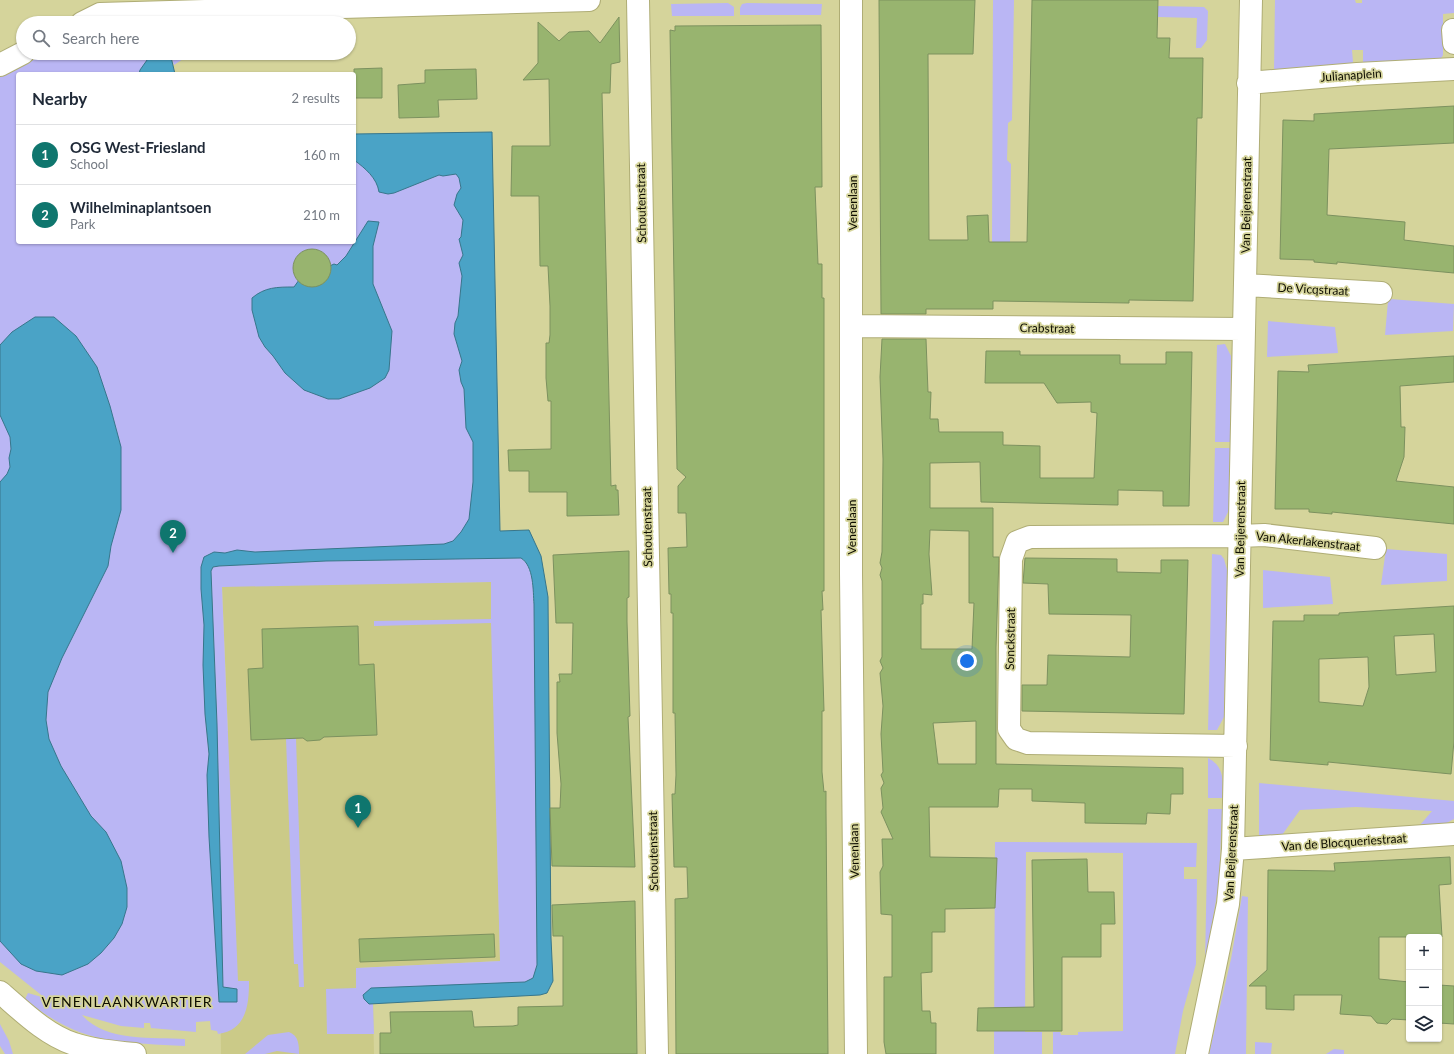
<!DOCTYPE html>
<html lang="en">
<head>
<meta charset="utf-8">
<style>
  :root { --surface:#fff; --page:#f6f6f7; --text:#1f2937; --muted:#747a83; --line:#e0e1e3; --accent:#0f766e }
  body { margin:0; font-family:Lato,sans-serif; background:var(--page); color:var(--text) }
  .controls { position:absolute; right:12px; bottom:12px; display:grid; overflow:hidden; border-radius:4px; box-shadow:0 1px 3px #0004 }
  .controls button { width:36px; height:36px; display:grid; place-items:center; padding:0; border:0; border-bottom:1px solid var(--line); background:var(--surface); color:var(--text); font:20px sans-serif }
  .you { position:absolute; left:967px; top:661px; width:14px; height:14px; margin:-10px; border:3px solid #fff; border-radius:50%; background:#1a73e8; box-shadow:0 0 0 6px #1a73e833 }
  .badge { display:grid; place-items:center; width:26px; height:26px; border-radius:50%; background:var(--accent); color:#fff; font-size:13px; font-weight:700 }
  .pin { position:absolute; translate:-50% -33px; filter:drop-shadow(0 1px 2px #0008) }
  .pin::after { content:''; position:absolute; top:21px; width:14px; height:12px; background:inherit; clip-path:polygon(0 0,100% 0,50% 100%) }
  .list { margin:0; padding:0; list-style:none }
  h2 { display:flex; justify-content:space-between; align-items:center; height:52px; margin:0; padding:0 16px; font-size:17px }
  h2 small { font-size:13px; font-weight:400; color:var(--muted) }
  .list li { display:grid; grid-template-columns:26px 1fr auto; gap:12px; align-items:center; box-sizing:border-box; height:60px; padding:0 16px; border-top:1px solid var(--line) }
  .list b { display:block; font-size:15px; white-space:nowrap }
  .list p { margin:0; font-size:13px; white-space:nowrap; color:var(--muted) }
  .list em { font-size:13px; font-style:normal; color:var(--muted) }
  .icon { flex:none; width:22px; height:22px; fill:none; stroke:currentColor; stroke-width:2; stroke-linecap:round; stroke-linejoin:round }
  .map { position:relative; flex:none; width:1454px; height:1054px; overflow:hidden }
  .search { position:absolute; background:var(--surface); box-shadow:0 1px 3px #0004; left:16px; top:16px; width:340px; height:44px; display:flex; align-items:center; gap:10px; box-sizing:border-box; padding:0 14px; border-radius:22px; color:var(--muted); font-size:15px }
  .panel { position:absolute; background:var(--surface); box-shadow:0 1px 3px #0004; left:16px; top:72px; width:340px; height:172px; border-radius:4px }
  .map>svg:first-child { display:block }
  .built { fill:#cbca88 }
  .green { fill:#bab6f4; fill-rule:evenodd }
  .water { fill:#4aa3c6; stroke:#38768b }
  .building { fill:#98b46f; stroke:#7c915f; fill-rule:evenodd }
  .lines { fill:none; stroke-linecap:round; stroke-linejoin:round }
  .minor-casing { stroke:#afad75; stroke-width:24 }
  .minor { stroke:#fff; stroke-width:22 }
  .labels { text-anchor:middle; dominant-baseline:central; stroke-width:3.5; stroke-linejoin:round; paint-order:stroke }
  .street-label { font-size:12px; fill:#0e0d00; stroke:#d5d49b }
  .quarter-label { font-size:14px; letter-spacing:1px; fill:#0e0d00; stroke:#d5d49b }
</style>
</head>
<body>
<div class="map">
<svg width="1454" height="1054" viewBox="0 0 1454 1054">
  <rect width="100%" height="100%" fill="#d5d49b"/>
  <path class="built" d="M 491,582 L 500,961 L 357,968 L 373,1003 L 374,1054 L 221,1054 L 217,731 L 228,731 L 222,586 Z"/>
  <path class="green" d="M 993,0 L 1014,0 L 1012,120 L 1008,123 L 1007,160 L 1011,164 L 1010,242 L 992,242 Z
    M 1275,0 L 1355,0 L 1356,3 L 1362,3 L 1362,0 L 1454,0 L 1454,13 L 1443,14 L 1443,55 L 1440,60 L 1363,64 L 1363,50 L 1352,50 L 1353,62 L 1351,67 L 1274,71 Z
    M 728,3 L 734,7 L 734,16 L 672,16 L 671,4 Z
    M 747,3 L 822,4 L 821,15 L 740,15 L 740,8 L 742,4 Z
    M 1158,6 L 1204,7 L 1208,11 L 1207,40 L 1201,48 L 1196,48 L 1197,18 L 1158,17 Z
    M 47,53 L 87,53 L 88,56 L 109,55 L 109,53 L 162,53 L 164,74 L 18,74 L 18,242 L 354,242 L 354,146 L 472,151 L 483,546 L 211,560 L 211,571 L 213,567 L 219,566 L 326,561 L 521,558 C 534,566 533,591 534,604 L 537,965 L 533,978 L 525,982 L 369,1003 L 373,1003 L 374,1034 L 327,1034 L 326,989 L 356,988 L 356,968 L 500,961 L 491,623 L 374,626 L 374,621 L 491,619 L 491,582 L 222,587 L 238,981 L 249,981 C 249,1004 247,1030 218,1034 L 217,1031 L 211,1030 L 210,1021 L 196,1022 L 196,1032 L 151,1028 L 150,1023 L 144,1023 L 144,1028 L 121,1026 L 82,1015 C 105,1042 153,1037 185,1039 L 185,1046 C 117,1042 81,1045 25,999 L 28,993 L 45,998 L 0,962 L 0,77 ZM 211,571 L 217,724 L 223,987 L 237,989 L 237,1002 L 219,1002 L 208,771 L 209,754 L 205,714 Z
    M 166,53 L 181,53 L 183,59 L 174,65 L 171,57 Z
    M 1390,299 L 1454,304 L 1453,331 L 1385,335 L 1388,301 Z
    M 1268,321 L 1335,327 L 1338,353 L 1267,357 Z
    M 1225,344 L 1231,356 L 1230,442 L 1215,442 L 1217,345 Z
    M 1215,448 L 1230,448 L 1229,510 L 1223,522 L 1213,522 Z
    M 1386,549 L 1447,554 L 1447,581 L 1381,585 Z
    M 1212,554 L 1221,555 L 1224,559 L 1227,570 L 1224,717 L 1217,730 L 1208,730 Z
    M 1263,570 L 1330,577 L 1333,604 L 1263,608 Z
    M 286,738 L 296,738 L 304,987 L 299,987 L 298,964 L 294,964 Z
    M 1208,758 C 1225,767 1223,781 1222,798 L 1208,798 Z
    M 1259,783 L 1454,801 L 1454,819 L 1441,826 L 1420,825 L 1432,811 L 1356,807 L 1300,810 L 1282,835 L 1259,836 Z
    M 1208,809 L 1222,809 L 1219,883 L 1205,964 Z
    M 995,842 L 1197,843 L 1196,867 L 1184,867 L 1184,879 L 1197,879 L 1196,964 L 1183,1011 L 1175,1054 L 1053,1054 L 1053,1032 L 1060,1032 L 1061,1035 L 1078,1035 L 1078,1032 L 1123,1031 L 1123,853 L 1026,852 L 1025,1032 L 1042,1032 L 1042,1054 L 994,1054 Z
    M 1242,896 L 1248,897 L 1246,1054 L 1209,1054 L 1231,959 Z
    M 0,1024 L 9,1041 L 13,1054 L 5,1054 L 0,1046 Z
    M 289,1032 C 299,1036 299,1045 299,1054 L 277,1051 L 265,1054 L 245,1054 L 268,1035 Z
    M 1255,1042 L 1272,1043 L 1271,1054 L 1255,1054 Z
    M 1334,1049 L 1344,1050 L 1344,1054 L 1326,1054 Z"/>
  <path class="water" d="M 152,53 L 166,53 L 171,57 L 175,74 L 139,74 L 140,70 Z
    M 492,132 L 500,531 L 529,530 L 541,556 L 548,597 L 551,938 L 553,981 L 547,993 L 540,995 L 369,1004 L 364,999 L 363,995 L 371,988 L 525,982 L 533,978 L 537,965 L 534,604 C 533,591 534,566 521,558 L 326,561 L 219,566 L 213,567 L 211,571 L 217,724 L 223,987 L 237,989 L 237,1002 L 219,1002 L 209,837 L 207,775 L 209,754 L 205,714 L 203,665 L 204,625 L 201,589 L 201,567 L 204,557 L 214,552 L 225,553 L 237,550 L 255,552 L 444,544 L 453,541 L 461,532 L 469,519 L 473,482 L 473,442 L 466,428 L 464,389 L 461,382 L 459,370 L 462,361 L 454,334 L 455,323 L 458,316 L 462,276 L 459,263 L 463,255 L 459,239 L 461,237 L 463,220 L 454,205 L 457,194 L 461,188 L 459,178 L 456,174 L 443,176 L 439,175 L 394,193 L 388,194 L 379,192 C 377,178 365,168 354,160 L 354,134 Z
    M 368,221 L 379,222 L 373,246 L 373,284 L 392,331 L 389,370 L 385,378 L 370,388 L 339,399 L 328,399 L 304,390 L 285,373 L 273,356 L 265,347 L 259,337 L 252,310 L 252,298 C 265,287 277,287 294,287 L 299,280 L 334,264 L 337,265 L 346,256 Z
    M 35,317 L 54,317 L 76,336 L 97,367 L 110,406 L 121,447 L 121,510 L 111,546 L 108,566 L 62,658 L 48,692 L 46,720 L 49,739 L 61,766 L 91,816 L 106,832 L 121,861 L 127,888 L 127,907 L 122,924 L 114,938 L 101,953 L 88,964 L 62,975 L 36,971 L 21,964 L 0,941 L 0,482 L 7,474 L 10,467 L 9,458 L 11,449 L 10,437 L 0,415 L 0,345 L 12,332 Z"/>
  <path class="building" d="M 879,0 L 975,0 L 973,54 L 928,54 L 929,240 L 968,240 L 967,216 L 988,215 L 989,242 L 1027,242 L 1032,0 L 1158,0 L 1157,38 L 1170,38 L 1169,58 L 1203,58 L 1202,118 L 1197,118 L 1193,301 L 1129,300 L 1129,303 L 993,301 L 993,309 L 926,309 L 926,314 L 881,314 Z
    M 619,17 L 620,62 L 611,64 L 610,93 L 602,93 L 611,486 L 616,485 L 616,490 L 618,490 L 619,515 L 567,516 L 567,492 L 529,492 L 529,471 L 509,471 L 508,450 L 551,449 L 551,401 L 548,401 L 546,378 L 546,343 L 549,343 L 550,335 L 550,306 L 548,266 L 540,266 L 539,196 L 511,196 L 512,146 L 550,146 L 549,79 L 523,80 L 538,63 L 538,22 L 559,41 L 569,32 L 589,31 L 600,43 Z
    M 821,25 L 822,187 L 815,187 L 818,264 L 822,264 L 822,298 L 824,298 L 824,591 L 822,591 L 823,610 L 821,610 L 824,711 L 822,711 L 822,772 L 824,792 L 826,791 L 826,809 L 828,1054 L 676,1054 L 675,899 L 688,898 L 687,867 L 674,867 L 672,794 L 675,794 L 676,775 L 675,713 L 673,713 L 673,613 L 671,613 L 671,594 L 669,594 L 668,548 L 687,547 L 686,513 L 678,513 L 678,486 L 686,477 L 677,469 L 670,30 L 675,31 L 675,26 Z
    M 382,68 L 382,98 L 354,98 L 354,69 Z
    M 476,69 L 477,99 L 438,100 L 439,117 L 399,118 L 398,85 L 425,83 L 425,70 Z
    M 1454,106 L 1454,143 L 1329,149 L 1327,215 L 1405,222 L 1404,240 L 1454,246 L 1454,273 L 1337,262 L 1337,264 L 1314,262 L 1314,260 L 1280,259 L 1283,120 L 1314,121 L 1314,114 Z
    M293 268a19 19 0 1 1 38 0a19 19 0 1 1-38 0Z
    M 882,339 L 926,339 L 928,392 L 931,392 L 930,419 L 938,419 L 939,432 L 1003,432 L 1003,445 L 1040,446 L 1040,478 L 1094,478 L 1097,413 L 1091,412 L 1091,402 L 1057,403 L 1044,383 L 985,383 L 986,351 L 1020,351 L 1020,355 L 1120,355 L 1120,364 L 1166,364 L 1166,352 L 1192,352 L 1189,506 L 1163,506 L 1163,491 L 1118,490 L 1118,505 L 981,502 L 980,462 L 930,463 L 930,508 L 993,508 L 993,557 L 999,557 L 996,647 L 996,764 L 1183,768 L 1183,794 L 1171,794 L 1170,814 L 1147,813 L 1146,824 L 1085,823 L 1085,803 L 1032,801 L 1032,789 L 999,789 L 998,807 L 929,807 L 930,857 L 997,858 L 995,908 L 945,909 L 945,932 L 932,932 L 932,972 L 921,973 L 922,1011 L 930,1011 L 931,1023 L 936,1023 L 936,1054 L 886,1054 L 884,1042 L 884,977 L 892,977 L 892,915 L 881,914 L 880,872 L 883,866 L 882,839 L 893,839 L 881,812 L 883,808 L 881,788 L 884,783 L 881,775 L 883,772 L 881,734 L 883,706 L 880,673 L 883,668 L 880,661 L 882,657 L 882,581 L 880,575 L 882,568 L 880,563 L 882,552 L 883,459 L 880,377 ZM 930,530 L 969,531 L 969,603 L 974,603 L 972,649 L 921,649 L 921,604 L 923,604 L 923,594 L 932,595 L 929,554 ZM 976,721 L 976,764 L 938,764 L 933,723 Z
    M 1454,356 L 1454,382 L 1400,386 L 1401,427 L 1405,427 L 1404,457 L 1396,481 L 1454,487 L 1454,524 L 1332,512 L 1332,514 L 1309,512 L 1309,509 L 1275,509 L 1278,371 L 1309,372 L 1308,365 Z
    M 629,551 L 629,597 L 627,598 L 627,622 L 630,716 L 628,717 L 635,867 L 552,866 L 550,808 L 560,808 L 561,784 L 557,733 L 557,682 L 560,682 L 559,674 L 572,674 L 573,623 L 556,623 L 553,555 Z
    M 1025,558 L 1117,559 L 1117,572 L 1161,573 L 1161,560 L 1188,560 L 1184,714 L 1022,711 L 1022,685 L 1047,685 L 1048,655 L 1130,657 L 1131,615 L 1049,614 L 1048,584 L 1023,583 Z
    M 1454,606 L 1454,741 L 1451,774 L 1328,762 L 1328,765 L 1270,760 L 1273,621 L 1304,621 L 1304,615 L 1339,615 L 1339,613 ZM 1434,634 L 1436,672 L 1396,675 L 1394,636 ZM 1368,657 L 1369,687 L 1363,706 L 1319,702 L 1319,659 Z
    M 358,626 L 359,665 L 374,664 L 377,735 L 324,737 L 320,740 L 307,741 L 303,738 L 251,740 L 248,669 L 263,668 L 262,629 Z
    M 1450,857 L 1451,884 L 1439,885 L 1442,937 L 1379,937 L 1379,979 L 1409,982 L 1409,1020 L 1392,1019 L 1387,1024 L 1377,1023 L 1371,1016 L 1340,1014 L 1342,995 L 1294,995 L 1294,1010 L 1266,1009 L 1266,986 L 1249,986 L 1267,970 L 1268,870 L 1335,871 L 1334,863 Z
    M 1087,859 L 1088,892 L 1114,892 L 1115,924 L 1101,924 L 1101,957 L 1062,957 L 1062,1031 L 977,1031 L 978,1008 L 1034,1007 L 1032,860 Z
    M 635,901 L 637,1054 L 380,1054 L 380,1033 L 391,1033 L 390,1012 L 472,1011 L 474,1027 L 513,1026 L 518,1025 L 518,1007 L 563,1006 L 563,936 L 553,936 L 552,905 Z
    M 494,934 L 495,957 L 360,962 L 359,939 Z
    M 1439,985 L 1454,986 L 1454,1024 L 1439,1023 Z"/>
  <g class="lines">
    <defs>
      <path id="minor" d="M 638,0 L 657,1054
        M 851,0 L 851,574 L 856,1054
        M 82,23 L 100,14 L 589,0
        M 1453,30 L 1454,43
        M 0,65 L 23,53
        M 1248,83 L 1357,74 L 1454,69
        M 1245,285 L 1381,293
        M 851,326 L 1243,329
        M 1236,746 L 1028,743 L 1016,739 L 1009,729 L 1011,559 L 1017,542 L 1030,537 L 1240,536 L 1264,535 L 1375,548
        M 1233,849 L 1454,834
        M 0,992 C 22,1011 46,1035 74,1044 C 94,1051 115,1052 135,1054
        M 1197,1054 L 1228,904 L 1233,849 L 1251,0"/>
    </defs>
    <use href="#minor" class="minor-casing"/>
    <use href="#minor" class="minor"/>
  </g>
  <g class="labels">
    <g class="street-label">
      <text transform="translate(1351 75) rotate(-4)">Julianaplein</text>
      <text transform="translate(641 203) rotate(-91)">Schoutenstraat</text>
      <text transform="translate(852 203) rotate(-90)">Venenlaan</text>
      <text transform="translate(1246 205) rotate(-89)">Van Beijerenstraat</text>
      <text transform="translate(1313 289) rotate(3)">De Vicqstraat</text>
      <text transform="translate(1047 328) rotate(1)">Crabstraat</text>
      <text transform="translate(647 527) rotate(-91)">Schoutenstraat</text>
      <text transform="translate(851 527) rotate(-90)">Venenlaan</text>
      <text transform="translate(1240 529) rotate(-89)">Van Beijerenstraat</text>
      <text transform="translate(1308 541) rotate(6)">Van Akerlakenstraat</text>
      <text transform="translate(1010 639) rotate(-89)">Sonckstraat</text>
      <text transform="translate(1344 842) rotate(-4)">Van de Blocqueriestraat</text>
      <text transform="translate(653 851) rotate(-91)">Schoutenstraat</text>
      <text transform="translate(854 851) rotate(-91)">Venenlaan</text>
      <text transform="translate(1231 853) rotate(-87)">Van Beijerenstraat</text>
    </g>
    <g class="quarter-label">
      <text x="127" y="1001">VENENLAANKWARTIER</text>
    </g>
  </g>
</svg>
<div class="controls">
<button>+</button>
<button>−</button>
<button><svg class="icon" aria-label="layers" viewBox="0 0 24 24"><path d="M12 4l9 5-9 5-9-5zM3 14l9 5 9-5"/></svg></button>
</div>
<div class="you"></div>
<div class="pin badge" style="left:358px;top:828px">1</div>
<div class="pin badge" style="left:173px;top:553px">2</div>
<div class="search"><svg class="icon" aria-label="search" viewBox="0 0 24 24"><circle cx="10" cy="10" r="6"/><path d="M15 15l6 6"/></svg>Search here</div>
<section class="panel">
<h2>Nearby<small>2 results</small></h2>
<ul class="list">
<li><span class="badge">1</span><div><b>OSG West-Friesland</b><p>School</p></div><em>160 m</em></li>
<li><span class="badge">2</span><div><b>Wilhelminaplantsoen</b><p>Park</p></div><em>210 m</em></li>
</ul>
</section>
</div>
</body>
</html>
